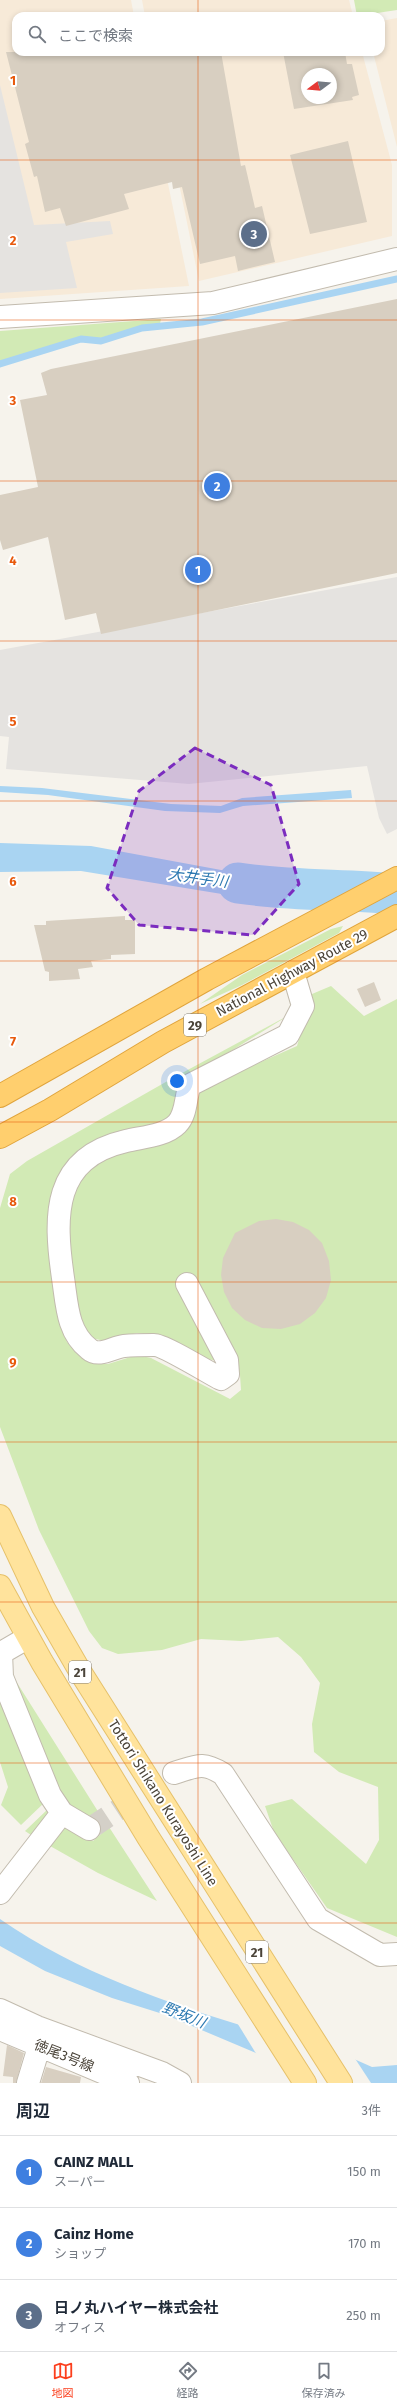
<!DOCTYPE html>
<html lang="ja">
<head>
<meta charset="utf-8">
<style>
  :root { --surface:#fff; --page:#f6f6f7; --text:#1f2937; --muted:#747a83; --line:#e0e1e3; --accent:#fc3f1d }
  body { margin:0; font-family:"Fira Sans","Noto Sans JP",sans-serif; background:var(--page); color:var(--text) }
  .compass { position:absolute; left:301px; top:68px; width:36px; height:36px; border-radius:50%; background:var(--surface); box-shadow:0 2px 6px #0003; rotate:254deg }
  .you { position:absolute; left:177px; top:1081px; width:14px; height:14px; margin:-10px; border:3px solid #fff; border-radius:50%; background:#1a73e8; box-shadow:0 0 0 6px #1a73e833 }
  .badge { display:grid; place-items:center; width:26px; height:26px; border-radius:50%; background:var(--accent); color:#fff; font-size:13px; font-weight:700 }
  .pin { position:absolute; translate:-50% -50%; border:2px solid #fff; box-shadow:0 1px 4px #0006 }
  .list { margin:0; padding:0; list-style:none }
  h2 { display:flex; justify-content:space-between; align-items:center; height:52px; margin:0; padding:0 16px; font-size:17px }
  h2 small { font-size:13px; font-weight:400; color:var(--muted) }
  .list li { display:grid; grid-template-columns:26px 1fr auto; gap:12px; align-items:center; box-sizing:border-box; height:72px; padding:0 16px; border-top:1px solid var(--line) }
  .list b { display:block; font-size:15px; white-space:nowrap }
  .list p { margin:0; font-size:13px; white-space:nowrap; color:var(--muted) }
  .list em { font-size:13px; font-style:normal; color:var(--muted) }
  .icon { flex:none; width:22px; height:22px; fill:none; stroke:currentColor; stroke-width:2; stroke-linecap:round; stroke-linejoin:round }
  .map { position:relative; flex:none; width:397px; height:2083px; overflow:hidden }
  .search { position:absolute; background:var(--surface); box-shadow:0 2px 6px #0003; left:12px; right:12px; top:12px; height:44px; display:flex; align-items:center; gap:10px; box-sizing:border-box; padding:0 14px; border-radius:12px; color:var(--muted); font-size:15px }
  .sheet { height:268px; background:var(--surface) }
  nav { display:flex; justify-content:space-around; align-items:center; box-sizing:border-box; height:56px; border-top:1px solid var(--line); background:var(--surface); font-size:11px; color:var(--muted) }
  nav a { display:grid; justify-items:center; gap:2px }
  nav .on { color:var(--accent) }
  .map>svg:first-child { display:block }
  .commercial { fill:#f7ead8; fill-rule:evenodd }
  .green { fill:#d2eab5 }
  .parking { fill:#e5e3e0 }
  .water { fill:#a9d4f2 }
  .pier { fill:#f6f3ec }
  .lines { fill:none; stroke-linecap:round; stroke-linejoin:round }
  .stream { stroke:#a9d4f2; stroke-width:7 }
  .river { stroke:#a9d4f2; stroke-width:41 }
  .building { fill:#d8cfc1; fill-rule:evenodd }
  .street-tunnel { stroke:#d4d0c8; stroke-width:22; stroke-dasharray:22 11; stroke-linecap:butt }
  .street-casing { stroke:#c2bbae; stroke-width:24 }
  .primary-casing { stroke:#e6c16a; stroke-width:24 }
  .highway-casing { stroke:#e0a43c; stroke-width:24 }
  .street { stroke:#fff; stroke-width:22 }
  .primary { stroke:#ffe39c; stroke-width:22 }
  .highway { stroke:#ffcf6e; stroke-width:22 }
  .marked { fill:#7b2cbf; fill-opacity:0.2; stroke:#7b2cbf; stroke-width:3; stroke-dasharray:8 5; stroke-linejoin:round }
  .grid { fill:none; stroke:#e8590c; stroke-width:1; stroke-opacity:0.55 }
  .labels { text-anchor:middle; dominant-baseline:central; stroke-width:4; stroke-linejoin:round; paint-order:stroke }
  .shield { fill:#fff; stroke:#817c74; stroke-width:1 }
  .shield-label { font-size:13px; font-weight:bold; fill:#4b4439 }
  .street-label { font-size:14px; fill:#4b4439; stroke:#fff }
  .water-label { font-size:15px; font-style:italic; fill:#2e7ab2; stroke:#fff }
  .grid-label { font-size:13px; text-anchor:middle; font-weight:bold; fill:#e8590c; stroke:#fff; stroke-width:4; stroke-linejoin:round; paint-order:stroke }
</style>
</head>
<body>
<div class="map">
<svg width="397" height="2083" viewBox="0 0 397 2083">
  <rect width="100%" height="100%" fill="#f6f3ec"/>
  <path class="commercial" d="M 0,0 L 131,0 L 134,16 L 16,16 L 16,52 L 141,52 L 189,286 L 0,299 Z
    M 142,0 L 349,0 L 353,16 L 145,16 Z
    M 397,18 L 397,147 L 373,52 L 381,52 L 381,21 Z
    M 152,52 L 362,52 L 392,165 L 392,236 L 199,281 ZM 307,74 L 331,74 L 331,98 L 307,98 Z"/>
  <path class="green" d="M 354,0 L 397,0 L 397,10 L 357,16 Z
    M 161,319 L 160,324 L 101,340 L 81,338 L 0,363 L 0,331 Z
    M 343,926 L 339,933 L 242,985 L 200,1004 L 242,975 L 331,929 Z
    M 331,986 L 364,1016 L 397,999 L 397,1937 L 327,1908 L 274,1832 L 265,1806 L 292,1799 L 366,1864 L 379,1840 L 378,1787 L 339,1772 L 314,1752 L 312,1724 L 320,1683 L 301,1657 L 278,1637 L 241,1641 L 201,1639 L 162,1650 L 118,1654 L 102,1648 L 89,1631 L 39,1530 L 0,1427 L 0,1208 L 10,1174 L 27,1161 L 171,1079 L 291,1014 L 176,1085 L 176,1113 L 56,1182 L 62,1328 L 67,1342 L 76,1353 L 94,1363 L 108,1364 L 137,1355 L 151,1358 L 230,1399 L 241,1390 L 240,1375 L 232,1349 L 222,1362 L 203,1358 L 158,1336 L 137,1333 L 105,1341 L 86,1337 L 79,1321 L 67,1230 L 73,1191 L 98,1159 L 189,1122 L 200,1092 L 207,1086 L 297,1046 L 312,994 Z
    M 9,1670 L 99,1813 C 83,1823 66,1803 56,1792 Z
    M 0,1698 L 45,1802 L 21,1825 L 1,1805 L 8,1787 L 0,1762 Z
    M 49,1808 L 55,1816 L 37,1839 L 25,1831 Z
    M 61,1820 L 93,1841 L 109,1827 L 157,1901 L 98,1873 L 43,1842 Z"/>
  <path class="parking" d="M 0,85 L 34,225 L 110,221 L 113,234 L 66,242 L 77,288 L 0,293 Z
    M 397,577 L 397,829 L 387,834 L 379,818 L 367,766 L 189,784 L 6,769 L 9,737 L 0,736 L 0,650 Z"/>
  <path class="water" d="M 0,786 L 42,788 L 171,804 L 221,806 L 242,798 L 351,790 L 352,798 L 243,806 L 220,813 L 165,811 L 48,795 L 0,792 Z
    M 0,843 L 91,846 L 232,872 L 302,877 L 287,901 L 234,896 L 81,871 L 0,872 Z
    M 0,1919 C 105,1992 233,2022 354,2059 L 372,2067 L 397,2065 L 397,2083 L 327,2083 L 166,2015 L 112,1998 L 45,1971 L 0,1946 Z"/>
  <path class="pier" d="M 236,2021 L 354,2057 L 371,2083 L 322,2083 L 257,2055 Z"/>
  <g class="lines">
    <path class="stream" d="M 0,364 L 81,339 L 101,341 L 142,328 L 202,322 L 397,279"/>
    <path class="river" d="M 238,883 C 291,891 344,889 397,894"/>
  </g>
  <path class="building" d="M 6,52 L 221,52 L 241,166 L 245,165 L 255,208 L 262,206 L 275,262 L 238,271 L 235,256 L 200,264 L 182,187 L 173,189 L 172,182 L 124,194 L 129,209 L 66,226 L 60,208 L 45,212 L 37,176 L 34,177 L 25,144 L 29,142 Z
    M 283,52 L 345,52 L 347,64 L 352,64 L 359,95 L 352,97 L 353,100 L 294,109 ZM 307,74 L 331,74 L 331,98 L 307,98 Z
    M 348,141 L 367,222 L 310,234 L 290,155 Z
    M 397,299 L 397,573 L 101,634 L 96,613 L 65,620 L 48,537 L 3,550 L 0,540 L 0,495 L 38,487 L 20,400 L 47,395 L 41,373 L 51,369 Z
    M 125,916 L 125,920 L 135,920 L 135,954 L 111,955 L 111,959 L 91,961 L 93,967 L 78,969 L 80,979 L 49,981 L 49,972 L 45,971 L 34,925 L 46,925 L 46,921 Z
    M 374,982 L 381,1000 L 365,1007 L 357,989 Z
    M 276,1219 L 293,1222 L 309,1230 L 322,1243 L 329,1261 L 331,1280 L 326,1298 L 315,1313 L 300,1324 L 281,1329 L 262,1328 L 245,1320 L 232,1308 L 224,1292 L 221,1275 L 223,1258 L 235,1233 L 259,1221 Z
    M 7,2045 L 24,2053 L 16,2083 L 13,2083 L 13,2077 L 3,2076 Z
    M 46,2067 L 81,2077 L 80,2083 L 41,2083 Z"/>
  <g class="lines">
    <path class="street-tunnel" d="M 89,1829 L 174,1773"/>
    <defs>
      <path id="street" d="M 0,317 L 213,303 L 397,259
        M 187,1284 L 227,1360 L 228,1374 L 221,1379 C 209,1373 164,1345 154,1345 C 144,1345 134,1345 124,1346 C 113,1347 99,1358 89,1349 C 67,1332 67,1304 63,1278 C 54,1216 52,1158 126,1141 C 142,1137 165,1136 177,1124 C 187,1114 185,1097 190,1085 L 288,1035 L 303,1006 L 293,972
        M 27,1638 L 1,1653 L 2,1677 L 50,1795 L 62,1813 L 89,1829
        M 174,1773 C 197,1766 202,1761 223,1774 L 318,1919 L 380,1955 L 397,1954
        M 0,1893 L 62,1813
        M 0,2010 L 37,2027 L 162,2073 L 180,2083
        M 0,2029 L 128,2083
        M 28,2083 L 39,2047"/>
      <path id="primary" d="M 0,1516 L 43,1607 L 81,1673 L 341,2083
        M 0,1586 L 42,1662 L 148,1837 L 305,2083"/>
      <path id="highway" d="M 0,1096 L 207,979 L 397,878
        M 0,1137 L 50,1110 L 163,1042 L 397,916"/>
    </defs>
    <use href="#street" class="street-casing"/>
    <use href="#primary" class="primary-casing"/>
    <use href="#highway" class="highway-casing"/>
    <use href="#street" class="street"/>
    <use href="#primary" class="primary"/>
    <use href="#highway" class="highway"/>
  </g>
  <path class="marked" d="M 195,748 L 271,785 L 299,884 L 253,935 L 139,925 L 107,888 L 139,791 Z"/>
  <path class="grid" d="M 198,0 L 198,16M 198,52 L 198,2083M 0,160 L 397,160M 0,320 L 397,320M 0,481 L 397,481M 0,641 L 397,641M 0,801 L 397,801M 0,961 L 397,961M 0,1122 L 397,1122M 0,1282 L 397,1282M 0,1442 L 397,1442M 0,1602 L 397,1602M 0,1763 L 397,1763M 0,1923 L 397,1923"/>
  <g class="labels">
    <g class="shield">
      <rect x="184" y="1014" width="22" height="22" rx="3"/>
      <rect x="69" y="1661" width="22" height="22" rx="3"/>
      <rect x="246" y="1941" width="22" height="22" rx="3"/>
    </g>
    <g class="shield-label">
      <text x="195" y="1025">29</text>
      <text x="80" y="1672">21</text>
      <text x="257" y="1952">21</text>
    </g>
    <g class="street-label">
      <text transform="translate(292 973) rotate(-28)">National Highway Route 29</text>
      <text transform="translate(163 1803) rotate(58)">Tottori Shikano Kurayoshi Line</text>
      <text transform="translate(64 2056) rotate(22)">徳尾3号線</text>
    </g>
    <g class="water-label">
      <text transform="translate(198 878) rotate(8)">大井手川</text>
      <text transform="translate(184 2015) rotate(22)">野坂川</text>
    </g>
  </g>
  <g class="grid-label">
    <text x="13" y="85">1</text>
    <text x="13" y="245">2</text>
    <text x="13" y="405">3</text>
    <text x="13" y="565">4</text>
    <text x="13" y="726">5</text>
    <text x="13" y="886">6</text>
    <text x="13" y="1046">7</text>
    <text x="13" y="1206">8</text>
    <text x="13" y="1367">9</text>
  </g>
</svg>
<svg class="compass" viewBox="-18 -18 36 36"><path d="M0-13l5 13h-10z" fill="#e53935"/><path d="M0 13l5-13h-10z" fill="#747a83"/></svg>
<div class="you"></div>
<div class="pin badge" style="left:198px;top:570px;background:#3f7fe0">1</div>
<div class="pin badge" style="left:217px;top:486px;background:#3f7fe0">2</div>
<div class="pin badge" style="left:254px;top:234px;background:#5c6f8a">3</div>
<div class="search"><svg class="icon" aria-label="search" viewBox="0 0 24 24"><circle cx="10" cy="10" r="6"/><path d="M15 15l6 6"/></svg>ここで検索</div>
</div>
<section class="sheet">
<h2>周辺<small>3件</small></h2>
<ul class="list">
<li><span class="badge" style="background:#3f7fe0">1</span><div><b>CAINZ MALL</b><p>スーパー</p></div><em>150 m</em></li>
<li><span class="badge" style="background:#3f7fe0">2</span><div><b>Cainz Home</b><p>ショップ</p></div><em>170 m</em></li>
<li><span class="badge" style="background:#5c6f8a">3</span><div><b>日ノ丸ハイヤー株式会社</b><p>オフィス</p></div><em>250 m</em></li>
</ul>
</section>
<nav>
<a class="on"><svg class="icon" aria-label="map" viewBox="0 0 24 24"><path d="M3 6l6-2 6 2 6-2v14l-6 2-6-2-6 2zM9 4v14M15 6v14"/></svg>地図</a>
<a><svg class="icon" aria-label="directions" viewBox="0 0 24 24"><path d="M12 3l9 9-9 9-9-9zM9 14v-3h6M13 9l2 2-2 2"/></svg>経路</a>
<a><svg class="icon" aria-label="saved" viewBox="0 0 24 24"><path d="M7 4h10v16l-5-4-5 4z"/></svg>保存済み</a>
</nav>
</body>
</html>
